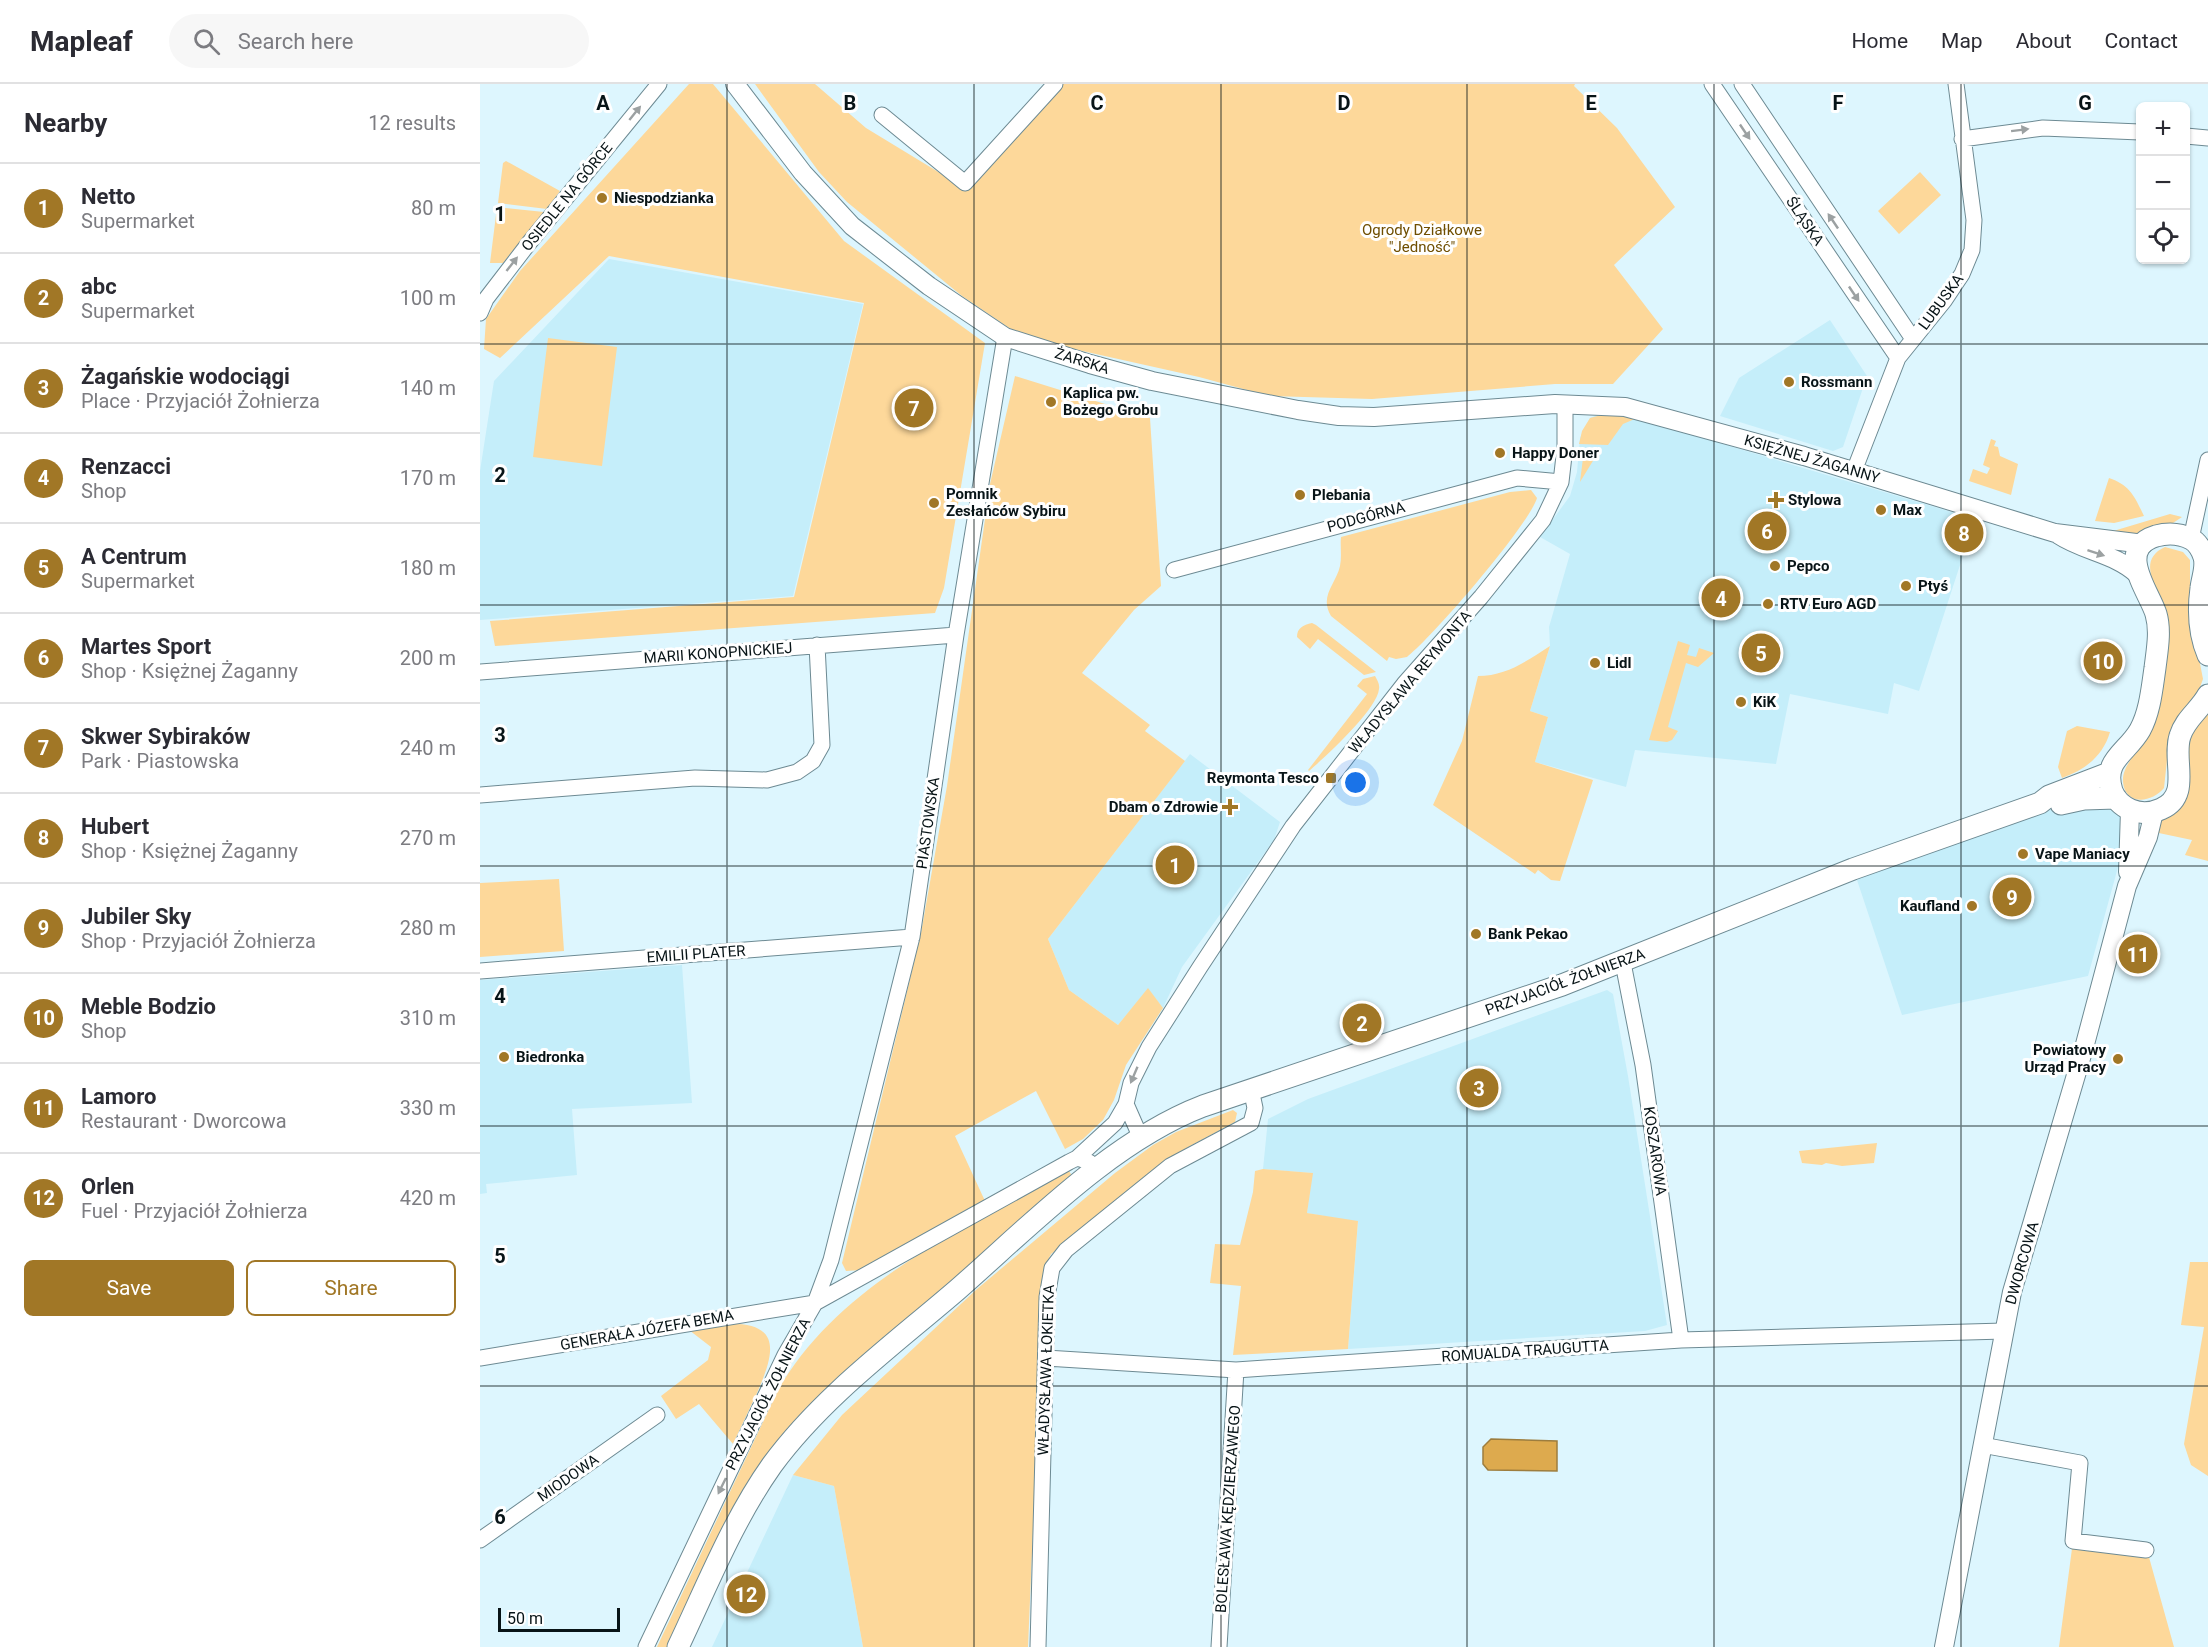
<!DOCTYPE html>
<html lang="en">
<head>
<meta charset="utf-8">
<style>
  :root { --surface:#fff; --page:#f7f7f7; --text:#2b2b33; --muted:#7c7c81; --line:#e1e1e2; --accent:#a17726 }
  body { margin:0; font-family:Roboto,sans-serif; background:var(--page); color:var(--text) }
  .controls { position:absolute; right:18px; top:18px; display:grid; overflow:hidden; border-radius:9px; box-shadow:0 2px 4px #0004 }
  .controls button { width:54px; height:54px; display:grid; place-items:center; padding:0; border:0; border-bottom:2px solid var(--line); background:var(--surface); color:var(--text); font:30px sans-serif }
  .scale { position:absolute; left:18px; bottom:15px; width:122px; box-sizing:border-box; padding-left:6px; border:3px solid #081417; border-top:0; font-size:16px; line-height:21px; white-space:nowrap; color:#081417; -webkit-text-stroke:4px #fff; paint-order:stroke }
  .you { position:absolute; left:876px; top:699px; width:21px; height:21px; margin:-15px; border:4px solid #fff; border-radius:50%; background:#1a73e8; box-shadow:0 0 0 9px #1a73e833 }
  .badge { display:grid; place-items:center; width:39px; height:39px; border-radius:50%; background:var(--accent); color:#fff; font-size:20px; font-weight:700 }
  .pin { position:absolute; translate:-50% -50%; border:3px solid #fff; box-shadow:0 2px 6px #0006 }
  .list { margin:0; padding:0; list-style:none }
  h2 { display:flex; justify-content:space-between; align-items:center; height:78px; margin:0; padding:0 24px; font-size:26px }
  h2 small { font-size:20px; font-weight:400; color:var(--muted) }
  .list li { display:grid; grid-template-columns:39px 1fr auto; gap:18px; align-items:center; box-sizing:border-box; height:90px; padding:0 24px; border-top:2px solid var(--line) }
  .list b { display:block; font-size:22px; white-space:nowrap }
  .list p { margin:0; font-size:20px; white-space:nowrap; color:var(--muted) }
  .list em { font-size:20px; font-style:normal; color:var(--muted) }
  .actions { display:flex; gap:12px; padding:18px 24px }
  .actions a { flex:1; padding:14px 0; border:2px solid var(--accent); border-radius:9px; text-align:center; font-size:21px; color:var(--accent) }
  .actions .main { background:var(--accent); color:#fff }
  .icon { flex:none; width:33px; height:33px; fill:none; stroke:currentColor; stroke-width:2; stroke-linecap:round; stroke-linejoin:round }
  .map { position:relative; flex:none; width:1728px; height:1563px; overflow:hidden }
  header { display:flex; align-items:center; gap:36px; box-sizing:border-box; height:84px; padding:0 30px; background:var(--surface); border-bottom:2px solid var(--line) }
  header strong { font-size:28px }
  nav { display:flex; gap:33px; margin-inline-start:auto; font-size:21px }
  .search { width:420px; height:54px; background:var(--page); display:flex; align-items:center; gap:15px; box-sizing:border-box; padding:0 21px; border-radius:33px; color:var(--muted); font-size:22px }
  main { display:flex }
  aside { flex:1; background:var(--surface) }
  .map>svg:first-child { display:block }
  .built { fill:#c5eefa }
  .green { fill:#fdd89a }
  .water { fill:#ddaa4e; stroke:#9d7d3e; stroke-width:1.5 }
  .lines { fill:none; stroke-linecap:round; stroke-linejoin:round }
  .minor-casing { stroke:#6d8a93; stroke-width:17 }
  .tertiary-casing { stroke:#6d8a93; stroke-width:20 }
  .secondary-casing { stroke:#6d8a93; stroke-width:23 }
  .minor { stroke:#fff; stroke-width:15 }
  .tertiary { stroke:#fff; stroke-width:18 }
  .secondary { stroke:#fff; stroke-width:21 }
  .oneway { fill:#9ca1a2 }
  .grid { fill:none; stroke:#081417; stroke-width:1.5; stroke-opacity:0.55 }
  .poi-dot { fill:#a17726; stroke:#fff; stroke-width:2 }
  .labels { text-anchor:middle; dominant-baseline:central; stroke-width:6; stroke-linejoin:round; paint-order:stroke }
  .street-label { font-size:15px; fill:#081417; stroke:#fff }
  .poi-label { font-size:15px; font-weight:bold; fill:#081417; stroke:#fff; text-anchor:start }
  .park-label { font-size:15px; fill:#6f4e01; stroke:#fff }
  .grid-label { font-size:20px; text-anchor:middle; font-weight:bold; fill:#081417; stroke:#fff; stroke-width:6; stroke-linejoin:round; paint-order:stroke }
</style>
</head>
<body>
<header>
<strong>Mapleaf</strong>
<div class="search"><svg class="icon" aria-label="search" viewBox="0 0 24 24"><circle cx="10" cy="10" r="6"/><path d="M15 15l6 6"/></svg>Search here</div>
<nav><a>Home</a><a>Map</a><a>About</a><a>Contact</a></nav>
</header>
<main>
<aside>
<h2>Nearby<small>12 results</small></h2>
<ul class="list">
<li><span class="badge">1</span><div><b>Netto</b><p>Supermarket</p></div><em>80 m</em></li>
<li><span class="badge">2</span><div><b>abc</b><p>Supermarket</p></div><em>100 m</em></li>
<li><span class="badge">3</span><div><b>Żagańskie wodociągi</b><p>Place · Przyjaciół Żołnierza</p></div><em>140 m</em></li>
<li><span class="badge">4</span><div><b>Renzacci</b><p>Shop</p></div><em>170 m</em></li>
<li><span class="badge">5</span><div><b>A Centrum</b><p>Supermarket</p></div><em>180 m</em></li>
<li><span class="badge">6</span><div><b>Martes Sport</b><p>Shop · Księżnej Żaganny</p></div><em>200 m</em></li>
<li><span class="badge">7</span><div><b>Skwer Sybiraków</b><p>Park · Piastowska</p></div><em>240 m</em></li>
<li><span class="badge">8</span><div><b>Hubert</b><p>Shop · Księżnej Żaganny</p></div><em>270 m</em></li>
<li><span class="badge">9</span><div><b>Jubiler Sky</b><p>Shop · Przyjaciół Żołnierza</p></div><em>280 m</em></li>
<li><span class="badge">10</span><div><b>Meble Bodzio</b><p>Shop</p></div><em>310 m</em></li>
<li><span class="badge">11</span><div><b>Lamoro</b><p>Restaurant · Dworcowa</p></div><em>330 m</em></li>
<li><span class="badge">12</span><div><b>Orlen</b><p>Fuel · Przyjaciół Żołnierza</p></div><em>420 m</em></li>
</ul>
<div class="actions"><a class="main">Save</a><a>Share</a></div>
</aside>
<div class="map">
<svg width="1728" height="1563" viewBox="0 0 1728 1563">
  <rect width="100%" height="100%" fill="#ddf6fe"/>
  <path class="built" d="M 129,175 L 383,220 L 313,512 L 0,536 L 0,387 L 14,297 Z
    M 1350,236 L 1387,292 L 1363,363 L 1353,367 L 1240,332 L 1259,294 Z
    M 1117,331 L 1155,334 L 1495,435 L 1439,607 L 1414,599 L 1408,630 L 1310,610 L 1296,680 L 1155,666 L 1146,703 L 1055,678 L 1068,633 L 1050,627 L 1070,562 L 1069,543 L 1090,470 L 1060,453 L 1090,412 L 1097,388 L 1100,354 L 1110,334 Z
    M 710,670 L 800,738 L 794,756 L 702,883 L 683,924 L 668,905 L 638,941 L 589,906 L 568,855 Z
    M 1621,717 L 1637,727 L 1643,734 L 1640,776 L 1608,892 L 1422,931 L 1376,793 L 1568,726 Z
    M 202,881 L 212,1019 L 92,1025 L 97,1091 L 6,1100 L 7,1109 L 0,1110 L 0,896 Z
    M 1127,906 L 1133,910 L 1148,992 L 1187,1241 L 1165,1247 L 868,1265 L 878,1138 L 827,1129 L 832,1089 L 783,1085 L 788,1035 L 828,1015 Z
    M 313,1391 L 354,1402 L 383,1563 L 232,1563 Z"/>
  <path class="green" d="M 209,0 L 233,0 L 364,157 L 505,259 L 464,504 L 455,529 L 15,562 L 10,537 L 314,513 L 384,219 L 129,172 L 20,274 L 4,265 L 6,235 L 40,187 Z
    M 275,0 L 335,0 L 386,44 L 483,103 L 576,0 L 1095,0 L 1094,2 L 1137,44 L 1195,123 L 1134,181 L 1183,245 L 1133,300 L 1075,300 L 892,315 L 789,312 L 719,293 L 544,254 L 482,212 L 367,118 L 339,88 Z
    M 26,77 L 80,107 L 67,125 L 18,119 L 23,79 Z
    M 1440,88 L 1461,111 L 1419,150 L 1398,127 Z
    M 17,123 L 64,128 L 23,179 L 10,179 Z
    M 68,254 L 137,263 L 122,382 L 53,373 Z
    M 535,292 L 670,334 L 681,502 L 654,526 L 602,589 L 670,641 L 665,647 L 705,677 L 568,855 L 589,906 L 638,941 L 668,904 L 683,924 L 646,981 L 634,1016 L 623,1036 L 603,1055 L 585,1065 L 556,1007 L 475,1052 L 505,1117 L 382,1186 L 366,1187 L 362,1179 L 441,849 L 467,702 L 510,400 Z
    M 1125,330 L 1157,334 L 1143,340 L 1128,361 L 1099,360 L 1102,347 L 1110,334 Z
    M 1511,355 L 1516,357 L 1514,362 L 1518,363 L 1520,372 L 1538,380 L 1531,411 L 1489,397 L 1493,385 L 1507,390 L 1510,384 L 1503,381 Z
    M 1104,366 L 1119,367 L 1100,398 Z
    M 1629,394 C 1650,401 1655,413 1664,432 L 1634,439 L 1615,437 Z
    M 1051,406 L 1057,414 C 1049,441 952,554 927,573 L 916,575 L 909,573 L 907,577 L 851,532 C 839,512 856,500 860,482 C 862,472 860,462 861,453 L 1030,408 Z
    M 1690,430 L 1702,433 L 1690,441 L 1652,454 L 1630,448 Z
    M 1685,463 L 1703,468 L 1710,476 L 1710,528 L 1723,595 L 1719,606 L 1690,649 L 1684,704 C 1672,719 1645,722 1643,698 C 1642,682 1655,674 1658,660 C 1668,610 1669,552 1674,500 C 1668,485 1667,471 1685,463 Z
    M 832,539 L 836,541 L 896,588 L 884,591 L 838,555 L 830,565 L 817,553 C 817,544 823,541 832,539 Z
    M 1198,557 L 1210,561 L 1207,571 L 1216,573 L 1219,564 L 1234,569 L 1218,583 L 1206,579 L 1188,643 L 1198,647 L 1192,656 L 1187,658 L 1169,656 Z
    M 1070,562 L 1050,627 L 1068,633 L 1055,678 L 1113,696 L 1080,797 L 1071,796 L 1058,786 L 1055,790 L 953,721 L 982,657 L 998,592 C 1026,592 1047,577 1070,562 Z
    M 895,592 C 897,596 900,600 899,605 C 897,626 845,673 829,687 L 828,686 L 887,610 L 877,602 L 883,595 Z
    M 1728,626 L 1728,777 L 1705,771 L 1712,756 L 1674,748 L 1702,664 Z
    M 1597,642 L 1630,648 C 1623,672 1605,686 1582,694 L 1578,683 L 1587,647 Z
    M 79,795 L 84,867 L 0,873 L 0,799 Z
    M 753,1026 L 757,1029 L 755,1038 L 710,1062 L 645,1111 L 571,1170 L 564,1185 L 548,1563 L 383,1563 L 354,1402 L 313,1391 L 362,1331 L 497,1205 L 635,1089 L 673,1061 L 696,1048 Z
    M 1397,1059 L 1394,1079 L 1362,1082 L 1346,1079 L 1342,1081 L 1322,1079 L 1319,1067 Z
    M 783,1085 L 833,1089 L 827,1129 L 878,1137 L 868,1265 L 753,1271 L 761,1202 L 730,1199 L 735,1160 L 760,1161 L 773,1108 L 775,1087 Z
    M 589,1087 L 592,1092 L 591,1095 L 345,1306 L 318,1333 L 188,1563 L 177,1563 L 297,1308 C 348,1217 444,1165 532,1117 C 549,1108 571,1090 589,1087 Z
    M 1710,1178 L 1728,1178 L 1728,1392 L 1711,1381 L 1704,1360 L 1724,1243 L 1701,1241 Z
    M 243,1240 C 303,1237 295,1268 277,1309 C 269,1326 261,1343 253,1360 L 219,1320 L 196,1335 L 181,1312 L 228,1276 L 231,1263 L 209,1246 Z
    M 1593,1457 L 1667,1466 L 1694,1563 L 1579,1563 Z"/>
  <path class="water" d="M 1011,1355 L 1077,1357 L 1077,1387 L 1008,1386 L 1003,1380 L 1003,1363 Z"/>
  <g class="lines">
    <defs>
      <path id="minor" d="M 1232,0 L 1418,274
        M 1262,0 L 1433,255
        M 402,31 L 485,99 L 575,0
        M 1706,52 L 1728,54
        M 1482,55 L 1563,44 L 1660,48
        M 0,229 L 6,215 L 49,159 L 179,0
        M 1374,387 L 1418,274 L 1464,217 L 1482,190 L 1492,166 L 1494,136 L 1476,0
        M 1711,455 L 1728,376
        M 694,486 L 1037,394 L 1081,398
        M 0,588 L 476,551
        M 0,711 L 215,694 L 287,696 L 317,688 L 333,677 L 342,661 L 337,561
        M 1143,879 L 1163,981 L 1201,1256
        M 0,887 L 432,853
        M 660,1052 L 646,1020 L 651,999 L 669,963 L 720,883 L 813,742 L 924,600 L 1001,513 L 1063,436 L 1081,398 L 1085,363 L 1085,320
        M 597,1074 L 635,1039 L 646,1020
        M 0,1274 L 335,1219 L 589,1078 L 597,1074 L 609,1078 L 617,1085
        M 566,1274 L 756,1286 L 1201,1256 L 1524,1247
        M 1502,1361 L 1600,1379 L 1593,1457 L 1666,1466
        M 0,1456 L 177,1331
        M 166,1563 L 305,1271 L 335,1219 L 351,1176 L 432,853 L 476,551 L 525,253
        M 558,1563 L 567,1213 L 572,1184 L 586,1166 L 690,1082 L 771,1039 L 775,1024 L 771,1005
        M 739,1563 L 756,1286"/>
      <path id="tertiary" d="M 255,0 L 323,89 L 372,142 L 449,202 L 525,253 L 610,280 L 672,297 L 818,326 L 859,332 L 894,333 L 1075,320 L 1145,323 L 1324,372 L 1575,449 L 1664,460
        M 1579,451 C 1603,467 1636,470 1657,490
        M 1648,788 L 1650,726
        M 1464,1563 L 1532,1208 L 1604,964 L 1647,802 L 1668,753 L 1674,728"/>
      <path id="secondary" d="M 1728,571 C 1719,550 1718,526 1721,504 C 1722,494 1727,483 1724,473 C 1722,466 1717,458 1711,455 C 1699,449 1687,449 1676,452 C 1634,465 1670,509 1676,530 C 1681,547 1677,567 1675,584 C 1672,604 1670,628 1660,646 C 1647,669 1622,676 1632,707 C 1635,715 1642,722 1651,726 C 1661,730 1672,729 1681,725 C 1712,712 1692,676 1700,652 C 1705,635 1720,626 1728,611
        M 1581,720 L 1604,715 L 1636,714
        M 198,1563 C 227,1502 253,1436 292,1381 C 342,1313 413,1261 477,1206 C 550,1142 632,1057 723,1022 L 1082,901 L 1373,785 L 1560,719 L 1569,712 L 1629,689"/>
    </defs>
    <use href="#minor" class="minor-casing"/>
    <use href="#tertiary" class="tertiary-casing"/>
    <use href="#secondary" class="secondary-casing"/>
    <use href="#minor" class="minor"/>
    <use href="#tertiary" class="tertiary"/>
    <use href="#secondary" class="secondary"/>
  </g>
  <defs><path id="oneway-solid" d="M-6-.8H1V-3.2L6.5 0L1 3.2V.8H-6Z" transform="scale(1.5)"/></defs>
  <g class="oneway">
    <use href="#oneway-solid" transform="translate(155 29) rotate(-51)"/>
    <use href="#oneway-solid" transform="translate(1540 46) rotate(-7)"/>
    <use href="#oneway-solid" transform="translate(1265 48) rotate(56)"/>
    <use href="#oneway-solid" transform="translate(1353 137) rotate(-124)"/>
    <use href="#oneway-solid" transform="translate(32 180) rotate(-52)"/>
    <use href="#oneway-solid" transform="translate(1374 210) rotate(56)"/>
    <use href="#oneway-solid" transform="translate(1616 469) rotate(18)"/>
    <use href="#oneway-solid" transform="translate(654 991) rotate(113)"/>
    <use href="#oneway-solid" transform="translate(242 1402) rotate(116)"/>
  </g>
  <path class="grid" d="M 247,0 L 247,1563M 494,0 L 494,1563M 741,0 L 741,1563M 987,0 L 987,1563M 1234,0 L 1234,1563M 1481,0 L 1481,1563M 0,260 L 1728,260M 0,521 L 1728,521M 0,782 L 1728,782M 0,1042 L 1728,1042M 0,1302 L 1728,1302"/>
  <g class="poi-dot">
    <circle cx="122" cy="114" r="6"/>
    <circle cx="1309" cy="298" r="6"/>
    <circle cx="571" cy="318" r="6"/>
    <circle cx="1020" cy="369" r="6"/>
    <circle cx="820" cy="411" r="6"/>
    <path d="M1293 407h6v6h6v6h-6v6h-6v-6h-6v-6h6z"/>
    <circle cx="454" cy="419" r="6"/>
    <circle cx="1401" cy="426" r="6"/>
    <circle cx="1295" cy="482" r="6"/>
    <circle cx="1426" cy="502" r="6"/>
    <circle cx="1288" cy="520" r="6"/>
    <circle cx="1115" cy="579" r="6"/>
    <circle cx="1261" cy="618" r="6"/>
    <rect x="845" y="688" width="12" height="12" rx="3"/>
    <path d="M747 714h6v6h6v6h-6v6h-6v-6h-6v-6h6z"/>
    <circle cx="1543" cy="770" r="6"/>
    <circle cx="1492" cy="822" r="6"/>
    <circle cx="996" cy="850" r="6"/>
    <circle cx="24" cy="973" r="6"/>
    <circle cx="1638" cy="975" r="6"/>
  </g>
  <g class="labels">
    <g class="street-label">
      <text transform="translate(87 113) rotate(-51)">OSIEDLE NA GÓRCE</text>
      <text transform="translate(1325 137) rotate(56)">ŚLĄSKA</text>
      <text transform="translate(1461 218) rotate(-54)">LUBUSKA</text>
      <text transform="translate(602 277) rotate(17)">ŻARSKA</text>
      <text transform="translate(1332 375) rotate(16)">KSIĘŻNEJ ŻAGANNY</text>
      <text transform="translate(886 433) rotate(-15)">PODGÓRNA</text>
      <text transform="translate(238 569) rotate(-4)">MARII KONOPNICKIEJ</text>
      <text transform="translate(930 598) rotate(-50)">WŁADYSŁAWA REYMONTA</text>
      <text transform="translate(448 739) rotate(-82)">PIASTOWSKA</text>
      <text transform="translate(216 870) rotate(-4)">EMILII PLATER</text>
      <text transform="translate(1085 898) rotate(-20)">PRZYJACIÓŁ ŻOŁNIERZA</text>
      <text transform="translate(1175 1067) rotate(82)">KOSZAROWA</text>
      <text transform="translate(1542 1179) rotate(-74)">DWORCOWA</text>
      <text transform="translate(167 1246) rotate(-10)">GENERAŁA JÓZEFA BEMA</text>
      <text transform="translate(1045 1267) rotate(-4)">ROMUALDA TRAUGUTTA</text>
      <text transform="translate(566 1286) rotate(-88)">WŁADYSŁAWA ŁOKIETKA</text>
      <text transform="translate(288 1310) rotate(-63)">PRZYJACIÓŁ ŻOŁNIERZA</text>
      <text transform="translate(88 1394) rotate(-35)">MIODOWA</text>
      <text transform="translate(748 1425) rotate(-86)">BOLESŁAWA KĘDZIERZAWEGO</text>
    </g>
    <g class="poi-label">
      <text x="134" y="114">Niespodzianka</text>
      <text x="1321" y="298">Rossmann</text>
      <text x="583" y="309">Kaplica pw.<tspan x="583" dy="17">Bożego Grobu</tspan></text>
      <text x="1032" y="369">Happy Doner</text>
      <text x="466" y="410">Pomnik<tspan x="466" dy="17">Zesłańców Sybiru</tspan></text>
      <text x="832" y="411">Plebania</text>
      <text x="1308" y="416">Stylowa</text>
      <text x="1413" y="426">Max</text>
      <text x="1307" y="482">Pepco</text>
      <text x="1438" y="502">Ptyś</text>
      <text x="1300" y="520">RTV Euro AGD</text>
      <text x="1127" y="579">Lidl</text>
      <text x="1273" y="618">KiK</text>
      <text x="839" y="694" text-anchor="end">Reymonta Tesco</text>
      <text x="738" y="723" text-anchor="end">Dbam o Zdrowie</text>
      <text x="1555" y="770">Vape Maniacy</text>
      <text x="1480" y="822" text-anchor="end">Kaufland</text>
      <text x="1008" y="850">Bank Pekao</text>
      <text x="1626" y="966" text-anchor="end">Powiatowy<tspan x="1626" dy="17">Urząd Pracy</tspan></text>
      <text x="36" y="973">Biedronka</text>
    </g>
    <g class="park-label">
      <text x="942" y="146">Ogrody Działkowe<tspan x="942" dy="17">"Jedność"</tspan></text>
    </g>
  </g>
  <g class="grid-label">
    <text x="123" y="26">A</text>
    <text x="370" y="26">B</text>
    <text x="617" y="26">C</text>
    <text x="864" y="26">D</text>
    <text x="1111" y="26">E</text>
    <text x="1358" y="26">F</text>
    <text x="1605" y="26">G</text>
    <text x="20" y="137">1</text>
    <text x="20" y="398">2</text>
    <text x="20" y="658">3</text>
    <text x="20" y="919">4</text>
    <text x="20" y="1179">5</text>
    <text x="20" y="1440">6</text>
  </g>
</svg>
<div class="controls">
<button>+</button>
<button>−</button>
<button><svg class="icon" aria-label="locate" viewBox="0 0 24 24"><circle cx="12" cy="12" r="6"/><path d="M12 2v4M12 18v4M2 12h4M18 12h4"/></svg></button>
</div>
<div class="scale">50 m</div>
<div class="you"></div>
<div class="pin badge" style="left:695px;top:781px">1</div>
<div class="pin badge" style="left:882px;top:939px">2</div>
<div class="pin badge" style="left:999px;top:1004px">3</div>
<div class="pin badge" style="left:1241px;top:514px">4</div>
<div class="pin badge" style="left:1281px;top:569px">5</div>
<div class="pin badge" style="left:1287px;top:447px">6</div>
<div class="pin badge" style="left:434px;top:324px">7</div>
<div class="pin badge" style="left:1484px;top:449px">8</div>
<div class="pin badge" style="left:1532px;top:813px">9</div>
<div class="pin badge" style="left:1623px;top:577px">10</div>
<div class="pin badge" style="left:1658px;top:870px">11</div>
<div class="pin badge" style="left:266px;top:1510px">12</div>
</div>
</main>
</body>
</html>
